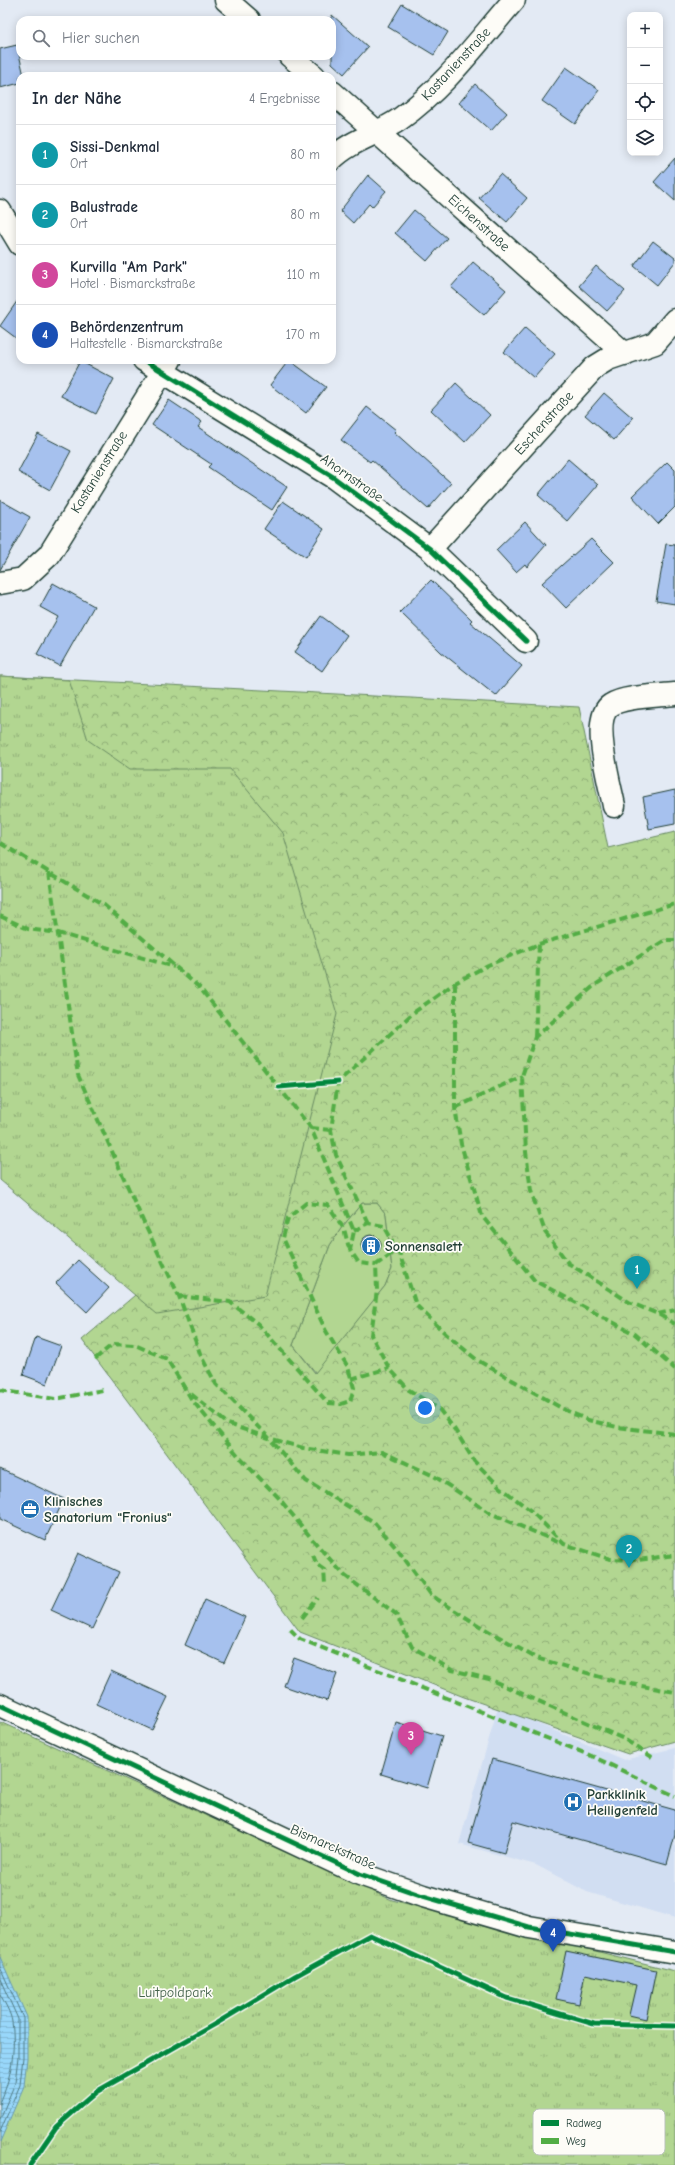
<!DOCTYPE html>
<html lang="de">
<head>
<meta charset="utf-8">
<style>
  :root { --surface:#fff; --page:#f2f2f3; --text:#1f2937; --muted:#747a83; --line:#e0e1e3; --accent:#1f6fb2 }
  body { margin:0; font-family:"Comic Neue",sans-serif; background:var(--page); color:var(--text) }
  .controls { position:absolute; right:12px; top:12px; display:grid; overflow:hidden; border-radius:8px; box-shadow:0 2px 10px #0003 }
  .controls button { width:36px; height:36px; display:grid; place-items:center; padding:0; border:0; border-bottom:1px solid var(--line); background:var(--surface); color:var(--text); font:20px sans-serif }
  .you { position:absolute; left:425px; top:1408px; width:14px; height:14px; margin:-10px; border:3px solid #fff; border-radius:50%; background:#1a73e8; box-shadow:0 0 0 6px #1a73e833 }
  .badge { display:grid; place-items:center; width:26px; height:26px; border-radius:50%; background:var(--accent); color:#fff; font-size:13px; font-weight:700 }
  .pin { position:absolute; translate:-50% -33px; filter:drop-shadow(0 1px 2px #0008) }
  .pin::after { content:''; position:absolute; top:21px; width:14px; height:12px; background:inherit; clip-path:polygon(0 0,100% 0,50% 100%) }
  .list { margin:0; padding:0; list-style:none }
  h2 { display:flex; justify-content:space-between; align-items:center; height:52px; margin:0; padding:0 16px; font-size:17px }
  h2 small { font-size:13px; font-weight:400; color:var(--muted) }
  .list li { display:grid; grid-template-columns:26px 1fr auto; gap:12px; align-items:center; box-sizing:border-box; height:60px; padding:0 16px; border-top:1px solid var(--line) }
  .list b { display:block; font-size:15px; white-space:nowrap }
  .list p { margin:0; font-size:13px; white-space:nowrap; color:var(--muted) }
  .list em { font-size:13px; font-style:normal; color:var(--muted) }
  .icon { flex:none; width:22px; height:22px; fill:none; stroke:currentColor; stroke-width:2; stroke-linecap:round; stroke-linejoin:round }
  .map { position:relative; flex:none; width:675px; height:2165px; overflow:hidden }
  .search { position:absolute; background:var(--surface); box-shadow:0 2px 10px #0003; left:16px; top:16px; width:320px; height:44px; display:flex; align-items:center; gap:10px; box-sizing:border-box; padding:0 14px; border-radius:12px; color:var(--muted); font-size:15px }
  .panel { position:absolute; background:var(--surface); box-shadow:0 2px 10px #0003; left:16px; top:72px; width:320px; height:292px; border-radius:12px }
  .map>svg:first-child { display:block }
  .built { fill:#d1def2 }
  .grass { fill:#b2d691; stroke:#688a62 }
  .forest { fill:url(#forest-crowns); stroke:#688a62; fill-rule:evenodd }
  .park { fill:url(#park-tufts); stroke:#688a62 }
  .water { fill:url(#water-rules); stroke:#6899ab }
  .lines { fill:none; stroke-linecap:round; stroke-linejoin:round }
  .shore { stroke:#4f7b83; stroke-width:1 }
  .building { fill:#a6c1ee; stroke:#1f3d34 }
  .minor-casing { stroke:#1f3d34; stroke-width:25 }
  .minor { stroke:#fdfcf7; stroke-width:22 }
  .quiet { stroke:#52ad45; stroke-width:4; stroke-dasharray:8 4; stroke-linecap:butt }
  .cycleway-casing { stroke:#fdfcf7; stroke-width:8 }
  .cycleway { stroke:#00873e; stroke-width:5 }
  .labels { text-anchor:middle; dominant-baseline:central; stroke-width:3.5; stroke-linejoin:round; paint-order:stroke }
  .street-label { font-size:14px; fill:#1f3d34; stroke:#fdfcf7 }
  .poi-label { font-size:14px; font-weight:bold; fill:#1f3d34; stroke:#fdfcf7; text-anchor:start }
  .park-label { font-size:14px; fill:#44634b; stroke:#fdfcf7 }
  .key { fill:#fdfcf7; stroke:#bac3bc; stroke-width:1 }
  .key-label { font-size:11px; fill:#1f3d34 }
</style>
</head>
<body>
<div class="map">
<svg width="675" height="2165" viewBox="0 0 675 2165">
  <defs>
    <pattern id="forest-crowns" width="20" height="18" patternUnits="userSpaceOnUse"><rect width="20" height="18" fill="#b2d691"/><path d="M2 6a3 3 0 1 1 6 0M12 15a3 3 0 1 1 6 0" fill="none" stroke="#90af77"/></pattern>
    <pattern id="park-tufts" width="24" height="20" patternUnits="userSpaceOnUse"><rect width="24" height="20" fill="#b2d691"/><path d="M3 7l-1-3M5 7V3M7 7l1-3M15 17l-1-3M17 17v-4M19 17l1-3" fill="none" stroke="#90af77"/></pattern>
    <pattern id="water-rules" width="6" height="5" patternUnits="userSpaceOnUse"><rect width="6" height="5" fill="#98d7fa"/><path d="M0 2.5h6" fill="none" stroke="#83b9d7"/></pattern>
  </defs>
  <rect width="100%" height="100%" fill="#e3eaf4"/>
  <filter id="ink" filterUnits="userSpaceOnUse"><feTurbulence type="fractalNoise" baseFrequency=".025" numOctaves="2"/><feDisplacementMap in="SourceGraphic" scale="8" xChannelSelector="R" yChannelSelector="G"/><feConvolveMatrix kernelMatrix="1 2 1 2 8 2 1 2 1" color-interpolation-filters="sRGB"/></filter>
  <g filter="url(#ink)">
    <path class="built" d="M 498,1707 L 624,1760 L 675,1748 L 675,1918 L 587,1892 L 536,1865 L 459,1844 Z"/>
    <path class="grass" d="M 362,1203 L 377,1203 L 386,1214 L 392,1269 L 385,1286 L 316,1373 L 293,1345 L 330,1245 L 342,1227 Z"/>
    <path class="forest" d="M 0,676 L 579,707 L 608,848 L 675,832 L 675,1741 L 628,1754 L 464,1697 L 300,1632 L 82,1340 L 141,1290 ZM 362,1203 L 377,1203 L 386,1214 L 392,1269 L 385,1286 L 315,1373 L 293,1345 L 330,1245 L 342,1227 Z"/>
    <path class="park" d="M 0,676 L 69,680 L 88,740 L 130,769 L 230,769 L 283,833 L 337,1014 L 265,1296 L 157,1314 L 0,1180 Z
      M 0,1722 L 392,1900 L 675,1971 L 675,2165 L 0,2165 Z"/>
    <path class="water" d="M 0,1957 L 27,2017 L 27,2058 L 24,2086 L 0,2142 Z"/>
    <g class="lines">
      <path class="shore" d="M 0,1967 L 23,2018 L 23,2057 L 20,2085 L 0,2132
        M 0,1979 L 18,2019 L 18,2057 L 15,2083 L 0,2119
        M 0,1994 C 4,2002 11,2013 12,2022 C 16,2050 11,2078 0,2103"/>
    </g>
    <path class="building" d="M 402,4 L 448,32 L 434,55 L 388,27 Z
      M 332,15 L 368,47 L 344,74 L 332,63 Z
      M 17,45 L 24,76 L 20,76 L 20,83 L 0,88 L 0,49 Z
      M 566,67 L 599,90 L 575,124 L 542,101 Z
      M 475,84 L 507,113 L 491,131 L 459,103 Z
      M 675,158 L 675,201 L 654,182 Z
      M 500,174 L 527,198 L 507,222 L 479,198 Z
      M 368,175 L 386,191 L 372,207 L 369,204 L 353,223 L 340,211 Z
      M 414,210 L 447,238 L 427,261 L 395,233 Z
      M 653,241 L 675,258 L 675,262 L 657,285 L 634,266 Z
      M 473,262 L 506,290 L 484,315 L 451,287 Z
      M 596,266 L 625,291 L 607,311 L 579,286 Z
      M 20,297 L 20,341 L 0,326 Z
      M 525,328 L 555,354 L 534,378 L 504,352 Z
      M 289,360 L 326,387 L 306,413 L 270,385 Z
      M 80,361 L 114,379 L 96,414 L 61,396 Z
      M 456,383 L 490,415 L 465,442 L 431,410 Z
      M 604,393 L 633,418 L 614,440 L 585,415 Z
      M 169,400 L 202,422 L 198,427 L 287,487 L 272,510 L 208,467 L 211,464 L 152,425 Z
      M 367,407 L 396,430 L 394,432 L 451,483 L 428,509 L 372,460 L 370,462 L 341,440 Z
      M 38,434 L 71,451 L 50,490 L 18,472 Z
      M 568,459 L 598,485 L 567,521 L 538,495 Z
      M 667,462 L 675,470 L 675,507 L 658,524 L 632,496 Z
      M 0,500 L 30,517 L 0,570 Z
      M 283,501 L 324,529 L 306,557 L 264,529 Z
      M 525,522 L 546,545 L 527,567 L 525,564 L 516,572 L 496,550 Z
      M 591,539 L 614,562 L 566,608 L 542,583 Z
      M 666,544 L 675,545 L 675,604 L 656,601 Z
      M 431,580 L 472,620 L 470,622 L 522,666 L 496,696 L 441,652 L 400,612 Z
      M 53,583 L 94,606 L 60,666 L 37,654 L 58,617 L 40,607 Z
      M 321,616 L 347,635 L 322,671 L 295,652 Z
      M 675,790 L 675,824 L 649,829 L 643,797 Z
      M361 1245a10 10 0 1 1 20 0a10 10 0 1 1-20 0Z
      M 78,1260 L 109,1288 L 87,1312 L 56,1283 Z
      M 36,1337 L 61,1346 L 47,1384 L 23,1375 Z
      M 0,1469 L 64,1499 L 45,1540 L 0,1519 Z
      M 78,1553 L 119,1572 L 92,1629 L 51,1610 Z
      M 205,1599 L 245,1617 L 224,1663 L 185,1645 Z
      M 294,1658 L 337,1674 L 327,1701 L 284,1686 Z
      M 111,1671 L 168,1697 L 152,1730 L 96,1704 Z
      M 396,1722 L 442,1736 L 427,1788 L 381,1774 Z
      M 492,1759 L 675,1810 L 675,1835 L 667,1864 L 513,1821 L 504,1853 L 468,1843 Z
      M 566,1951 L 656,1970 L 646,2019 L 629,2015 L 636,1985 L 585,1974 L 579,2004 L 556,1999 Z"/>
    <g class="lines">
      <defs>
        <path id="minor" d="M 226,0 L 249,20
          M 290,56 L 314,76
          M 332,92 L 625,354
          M 332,159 C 351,140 379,134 400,119 C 445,87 478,41 514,0
          M 0,211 L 20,244
          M 144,360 L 333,477 L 430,549 L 526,641
          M 430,549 L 595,367 L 608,359 L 655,343 L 675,320
          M 0,583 L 23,579 L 49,555 L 170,360
          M 614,806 C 610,784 590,718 611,705 C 624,696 659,696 675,694
          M 0,1705 L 360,1874 L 423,1896 L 529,1927 L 675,1952"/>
      </defs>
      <use href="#minor" class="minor-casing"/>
      <use href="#minor" class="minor"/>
      <path class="quiet" d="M 0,843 L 104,905 L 200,988 L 311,1128 L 354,1231 L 350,1250 L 359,1263 L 376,1265
        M 49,872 L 78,1075 L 143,1221 L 179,1296 L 201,1356 L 216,1384 L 269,1438 L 306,1481 L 374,1522 L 397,1549 L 432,1596 L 478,1625 L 536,1658 L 614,1681 L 675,1692
        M 0,916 L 28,929 L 58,933 L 174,967
        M 675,940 L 665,940 L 595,985 L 535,1037 L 522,1076 L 526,1152 L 531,1191 L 545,1232 L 568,1263 L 629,1302 L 658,1314 L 675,1324
        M 539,944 L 675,904
        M 455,983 L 455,1108 L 461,1144 L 482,1216 L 535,1281 L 635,1334 L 675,1369
        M 455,1108 L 522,1076
        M 311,1128 L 331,1130
        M 368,1223 L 336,1155 L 331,1130 L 338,1082 L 413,1013 L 455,983 L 488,965 L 539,944 L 535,1037
        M 354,1231 L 368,1223 L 384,1226 L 392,1240 L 391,1254
        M 179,1296 L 230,1302 L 258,1324 L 328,1403 L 341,1404 L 350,1401 L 354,1388 L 348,1367 L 326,1331 L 283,1238 L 288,1218 L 306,1203 L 328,1205 L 344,1229 L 349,1248
        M 658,1314 L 675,1310
        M 95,1359 L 113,1344 L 135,1345 L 167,1359 L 192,1400 L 241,1459 L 278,1497 L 312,1539 L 344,1575 L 396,1614 L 412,1647 L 452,1670 L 489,1679 L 624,1739 L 652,1757
        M 351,1379 L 389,1368
        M 0,1390 L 55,1399 L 103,1390
        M 191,1394 L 228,1424 L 269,1438 L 303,1448 L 348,1455 L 382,1452 L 434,1476 L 490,1513 L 560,1543
        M 675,1434 L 617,1427 L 588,1420 L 565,1410 L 477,1360 L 446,1334 L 416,1305 L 399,1252 L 391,1254 L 376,1265 L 377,1290 L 371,1335 L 389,1368 L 409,1390 L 439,1409 L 455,1430 L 474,1461 L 500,1487 L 531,1511 L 564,1544 L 610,1559 L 638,1560 L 675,1555
        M 313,1555 L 317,1565 L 324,1570 L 325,1584
        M 302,1618 L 318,1598
        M 290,1629 L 300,1639 L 594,1757 L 675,1796"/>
      <defs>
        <path id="cycleway" d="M 144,360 L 333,477 L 430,549 L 526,641
          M 279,1087 L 338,1082
          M 0,1705 L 360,1874 L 423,1896 L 529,1927 L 675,1952
          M 30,2165 L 56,2127 L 96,2092 L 217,2023 L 295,1976 L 370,1935 L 507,1998 L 594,2024 L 675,2026"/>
      </defs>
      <use href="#cycleway" class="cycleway-casing"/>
      <use href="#cycleway" class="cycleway"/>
    </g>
  </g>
  <defs>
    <symbol id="building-disc" viewBox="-11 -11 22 22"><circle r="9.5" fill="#1f6fb2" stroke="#fdfcf7"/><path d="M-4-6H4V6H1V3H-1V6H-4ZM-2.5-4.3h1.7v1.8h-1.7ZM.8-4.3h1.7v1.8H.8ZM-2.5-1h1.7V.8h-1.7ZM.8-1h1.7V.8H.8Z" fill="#fff"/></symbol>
    <symbol id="office-disc" viewBox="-11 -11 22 22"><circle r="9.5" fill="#1f6fb2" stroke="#fdfcf7"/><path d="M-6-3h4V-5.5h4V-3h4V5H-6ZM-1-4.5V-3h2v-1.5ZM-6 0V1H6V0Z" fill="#fff"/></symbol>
    <symbol id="hospital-disc" viewBox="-11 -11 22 22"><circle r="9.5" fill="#1f6fb2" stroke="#fdfcf7"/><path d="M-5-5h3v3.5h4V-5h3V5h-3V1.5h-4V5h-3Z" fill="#fff"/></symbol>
  </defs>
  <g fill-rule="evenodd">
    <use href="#building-disc" x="360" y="1235" width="22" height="22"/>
    <use href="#office-disc" x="19" y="1498" width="22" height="22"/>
    <use href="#hospital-disc" x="562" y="1791" width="22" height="22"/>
  </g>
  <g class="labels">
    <g class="street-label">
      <text transform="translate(456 64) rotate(-47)">Kastanienstraße</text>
      <text transform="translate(479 223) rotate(42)">Eichenstraße</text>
      <text transform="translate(544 423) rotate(-48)">Eschenstraße</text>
      <text transform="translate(99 472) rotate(-58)">Kastanienstraße</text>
      <text transform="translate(352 478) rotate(35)">Ahornstraße</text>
      <text transform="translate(333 1847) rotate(24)">Bismarckstraße</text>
    </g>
    <g class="poi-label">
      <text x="385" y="1246">Sonnensalett</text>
      <text x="44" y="1501">Klinisches<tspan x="44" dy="16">Sanatorium "Fronius"</tspan></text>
      <text x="587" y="1794">Parkklinik<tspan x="587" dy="16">Heiligenfeld</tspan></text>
    </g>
    <g class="park-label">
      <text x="175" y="1992">Luitpoldpark</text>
    </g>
  </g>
  <rect x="533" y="2109" width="132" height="46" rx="6" class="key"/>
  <rect x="541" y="2120" width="18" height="6" fill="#00873e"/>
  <rect x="541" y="2138" width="18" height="6" fill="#52ad45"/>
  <g class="key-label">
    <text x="566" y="2127">Radweg</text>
    <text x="566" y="2145">Weg</text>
  </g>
</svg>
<div class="controls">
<button>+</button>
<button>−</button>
<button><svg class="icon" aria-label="locate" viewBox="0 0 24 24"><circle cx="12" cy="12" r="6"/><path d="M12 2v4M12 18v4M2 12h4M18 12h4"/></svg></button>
<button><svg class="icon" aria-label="layers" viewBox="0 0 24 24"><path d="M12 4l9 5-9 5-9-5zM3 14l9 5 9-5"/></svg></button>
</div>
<div class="you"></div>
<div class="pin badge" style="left:637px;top:1289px;background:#0f9aa8">1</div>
<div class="pin badge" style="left:629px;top:1568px;background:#0f9aa8">2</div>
<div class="pin badge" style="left:411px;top:1755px;background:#d1479c">3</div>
<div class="pin badge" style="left:553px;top:1952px;background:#1a4fb4">4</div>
<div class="search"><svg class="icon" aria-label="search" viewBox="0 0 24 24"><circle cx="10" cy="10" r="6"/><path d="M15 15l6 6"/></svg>Hier suchen</div>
<section class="panel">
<h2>In der Nähe<small>4 Ergebnisse</small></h2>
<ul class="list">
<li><span class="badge" style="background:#0f9aa8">1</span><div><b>Sissi-Denkmal</b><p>Ort</p></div><em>80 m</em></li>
<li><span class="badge" style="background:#0f9aa8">2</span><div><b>Balustrade</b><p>Ort</p></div><em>80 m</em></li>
<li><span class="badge" style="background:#d1479c">3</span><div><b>Kurvilla &quot;Am Park&quot;</b><p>Hotel · Bismarckstraße</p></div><em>110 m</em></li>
<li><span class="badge" style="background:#1a4fb4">4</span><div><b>Behördenzentrum</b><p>Haltestelle · Bismarckstraße</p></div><em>170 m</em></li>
</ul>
</section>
</div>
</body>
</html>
